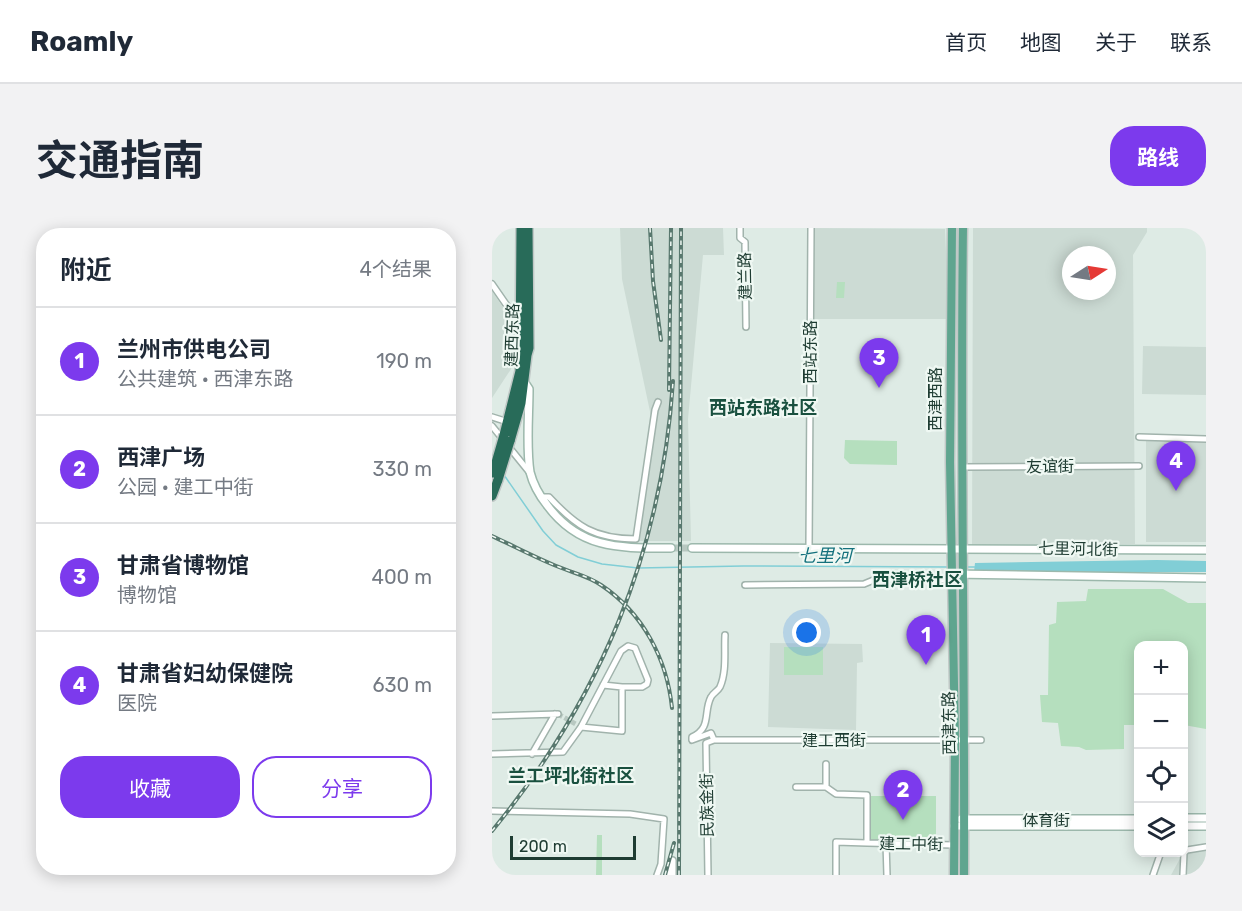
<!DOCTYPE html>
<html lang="zh">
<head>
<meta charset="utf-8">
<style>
  :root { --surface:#fff; --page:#f2f2f3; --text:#1f2937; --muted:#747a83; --line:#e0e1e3; --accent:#7c3aed }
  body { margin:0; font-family:Rubik,"Noto Sans SC",sans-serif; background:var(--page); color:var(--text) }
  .controls { position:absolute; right:18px; bottom:18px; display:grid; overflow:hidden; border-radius:12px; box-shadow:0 3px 15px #0003 }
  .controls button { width:54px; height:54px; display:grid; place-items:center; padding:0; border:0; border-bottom:2px solid var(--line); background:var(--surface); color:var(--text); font:30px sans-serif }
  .compass { position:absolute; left:570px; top:18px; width:54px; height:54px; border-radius:50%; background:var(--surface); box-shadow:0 3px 15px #0003; rotate:78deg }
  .scale { position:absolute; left:18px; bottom:15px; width:126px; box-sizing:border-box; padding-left:6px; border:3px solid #1e3c32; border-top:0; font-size:16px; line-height:21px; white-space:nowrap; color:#1e3c32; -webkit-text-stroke:4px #eff8f3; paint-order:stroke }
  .you { position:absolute; left:315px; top:405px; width:21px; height:21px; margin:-15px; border:4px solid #fff; border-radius:50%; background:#1a73e8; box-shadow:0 0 0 9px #1a73e833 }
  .badge { display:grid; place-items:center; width:39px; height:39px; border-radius:50%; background:var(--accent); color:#fff; font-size:20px; font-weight:700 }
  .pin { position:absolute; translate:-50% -50px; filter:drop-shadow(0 2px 3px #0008) }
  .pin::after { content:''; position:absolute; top:32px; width:21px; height:18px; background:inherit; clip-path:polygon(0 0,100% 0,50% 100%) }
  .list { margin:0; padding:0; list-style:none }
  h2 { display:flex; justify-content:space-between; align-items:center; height:78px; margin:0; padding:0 24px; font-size:26px }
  h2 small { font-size:20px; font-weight:400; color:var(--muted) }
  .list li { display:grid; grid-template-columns:39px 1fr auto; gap:18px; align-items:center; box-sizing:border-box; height:108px; padding:0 24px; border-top:2px solid var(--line) }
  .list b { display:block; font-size:22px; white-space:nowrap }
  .list p { margin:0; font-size:20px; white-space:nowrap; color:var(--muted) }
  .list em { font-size:20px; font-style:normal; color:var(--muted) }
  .actions { display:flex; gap:12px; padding:18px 24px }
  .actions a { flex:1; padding:14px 0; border:2px solid var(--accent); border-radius:24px; text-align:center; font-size:21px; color:var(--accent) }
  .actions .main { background:var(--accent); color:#fff }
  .icon { flex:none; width:33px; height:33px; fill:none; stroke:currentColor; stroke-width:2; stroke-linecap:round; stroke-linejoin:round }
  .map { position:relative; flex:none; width:714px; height:647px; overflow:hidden; border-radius:24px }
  header { display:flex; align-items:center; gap:36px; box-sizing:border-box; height:84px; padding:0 30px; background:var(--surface); border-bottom:2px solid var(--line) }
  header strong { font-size:28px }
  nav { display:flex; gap:33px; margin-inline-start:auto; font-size:21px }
  .intro { display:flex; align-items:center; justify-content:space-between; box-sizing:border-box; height:144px; padding:0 36px }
  h1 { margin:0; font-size:42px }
  .button { padding:15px 27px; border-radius:24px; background:var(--accent); color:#fff; font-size:21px; font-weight:700 }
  main { display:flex; gap:36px; padding:0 36px }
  aside { flex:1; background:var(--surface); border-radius:24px; box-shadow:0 3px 15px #0003 }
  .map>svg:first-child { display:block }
  .built { fill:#ccdbd4; fill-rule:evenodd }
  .green { fill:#b5dfbe }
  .water { fill:#81ced6 }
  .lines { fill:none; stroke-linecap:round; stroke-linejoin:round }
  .stream { stroke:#81ced6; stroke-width:1.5 }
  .street-tunnel { stroke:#b8c8c1; stroke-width:5; stroke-dasharray:5 2.5; stroke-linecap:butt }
  .secondary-tunnel { stroke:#b8c8c1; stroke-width:7; stroke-dasharray:7 3.5; stroke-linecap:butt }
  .street-casing { stroke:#a1b3ac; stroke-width:8 }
  .secondary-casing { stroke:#9cb8ac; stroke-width:10 }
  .primary-casing { stroke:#c0c8c6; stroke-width:11 }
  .highway-casing { stroke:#c0c8c6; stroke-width:12 }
  .street { stroke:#fff; stroke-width:5 }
  .secondary { stroke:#fff; stroke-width:7 }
  .primary { stroke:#5fa58f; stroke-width:8 }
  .highway { stroke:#286b59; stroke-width:9 }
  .rail-casing { stroke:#58786e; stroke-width:4 }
  .rail { stroke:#eff8f3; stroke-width:1.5; stroke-dasharray:4.5; stroke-linecap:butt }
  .highway-bridge-casing { stroke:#c0c8c6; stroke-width:12; stroke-linecap:butt }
  .highway-bridge { stroke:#286b59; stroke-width:9 }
  .labels { text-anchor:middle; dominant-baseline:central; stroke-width:4.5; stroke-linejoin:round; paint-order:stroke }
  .street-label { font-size:16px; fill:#1e3c32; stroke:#eff8f3 }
  .neighbourhood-label { font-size:18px; font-weight:bold; fill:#19503f; stroke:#eff8f3 }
  .water-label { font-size:18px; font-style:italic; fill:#14717d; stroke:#eff8f3 }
</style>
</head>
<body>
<header>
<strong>Roamly</strong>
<nav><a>首页</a><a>地图</a><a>关于</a><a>联系</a></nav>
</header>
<div class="intro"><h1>交通指南</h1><a class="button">路线</a></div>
<main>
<aside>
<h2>附近<small>4个结果</small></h2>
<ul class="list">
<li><span class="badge">1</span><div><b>兰州市供电公司</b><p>公共建筑 · 西津东路</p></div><em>190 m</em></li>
<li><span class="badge">2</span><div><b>西津广场</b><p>公园 · 建工中街</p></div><em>330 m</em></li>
<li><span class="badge">3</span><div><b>甘肃省博物馆</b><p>博物馆</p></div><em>400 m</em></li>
<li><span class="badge">4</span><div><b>甘肃省妇幼保健院</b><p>医院</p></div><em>630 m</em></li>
</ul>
<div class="actions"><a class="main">收藏</a><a>分享</a></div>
</aside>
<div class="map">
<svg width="714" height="647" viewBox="0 0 714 647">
  <rect width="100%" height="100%" fill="#deebe5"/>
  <path class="built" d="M 128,0 L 231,0 L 232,27 L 211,27 L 196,191 L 199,313 L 140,313 L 160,193 L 130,51 Z
    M 319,0 L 453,1 L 457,91 L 322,91 Z
    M 481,0 L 655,0 L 655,4 L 641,27 L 643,316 L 480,318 ZM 579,27 L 615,27 L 615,63 L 579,63 Z
    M 0,63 L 24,99 L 23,135 L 0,170 Z
    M 651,118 L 714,119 L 714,167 L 650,166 Z
    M 654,212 L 714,212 L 714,314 L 654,314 Z
    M 278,415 L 370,416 L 371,434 L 365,435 L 364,502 L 276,499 Z
    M 714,617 L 714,647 L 679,647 L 691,625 Z"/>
  <path class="green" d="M 345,54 L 353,54 L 352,70 L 344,70 Z
    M 353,212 L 405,213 L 405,237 L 358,236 L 352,230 Z
    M 596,361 L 671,361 L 696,375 L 714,375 L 714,501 L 692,497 L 692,418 L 646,418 L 646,497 L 632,497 L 632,521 L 594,522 L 587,519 L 569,518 L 566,495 L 550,494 L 548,467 L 556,467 L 557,397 L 564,395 L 565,374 L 594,373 Z
    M 292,419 L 331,419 L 331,447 L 292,447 Z
    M 379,568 L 444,568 L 444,617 L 379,617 Z
    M 105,607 L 110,607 L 110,647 L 104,647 Z"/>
  <path class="water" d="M 665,332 L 714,333 L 714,344 L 482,344 L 483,335 Z"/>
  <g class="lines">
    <path class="stream" d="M 12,247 L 51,303 L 64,317 L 86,329 L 110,336 L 146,340 L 251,338 L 457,339
      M 474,339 L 484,339"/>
    <path class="street-tunnel" d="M 66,486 L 89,499"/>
    <path class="secondary-tunnel" d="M 179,320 L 200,320"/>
    <defs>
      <path id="street" d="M 248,0 L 248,10 L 253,14 L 254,99
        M 0,56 L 18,82 L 27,90
        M 0,189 L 16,194
        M 0,198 L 38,245
        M 647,209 L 714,211
        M 470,239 L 647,238
        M 49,269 L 57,269 C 84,298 102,311 144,311 L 163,182 L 166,174
        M 317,321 L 319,0
        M 253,357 L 372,356 L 384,351 L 459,352
        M 111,457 L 130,459
        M 0,488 L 66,486
        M 222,512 L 219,505 L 200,512 L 200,509 C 220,500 211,484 219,469 C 221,465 226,463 228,459 C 235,443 232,423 233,407
        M 0,526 L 71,524 L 89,499 L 130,503 L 130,459 L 150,459 L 155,456 L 156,452 L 143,420 L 136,418 L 129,423 L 89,499
        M 40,526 L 63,486
        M 334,536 L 334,559
        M 304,559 L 334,559 L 344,566 L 375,567 L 375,615 L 344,614 L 344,647
        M 0,583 L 138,586 L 172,591 L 169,636 L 165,647
        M 375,615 L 462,617
        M 394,615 L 395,647
        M 176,647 L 181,632 L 181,647
        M 216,647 L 214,515 L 222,512 L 489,512
        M 661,647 L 669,624
        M 691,647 L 692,625 L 695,622 L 714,619"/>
      <path id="secondary" d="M 33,155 L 37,161 C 37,188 34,218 38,244 C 41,256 47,267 55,277 C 88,322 129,320 179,320
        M 200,320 L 714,322
        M 459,346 L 714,350
        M 692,590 L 714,590
        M 469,591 L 646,591
        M 462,598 L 646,598
        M 692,598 L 714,598"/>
      <path id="primary" d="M 460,0 L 458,234 L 463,512 L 462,647
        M 471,0 C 468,216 473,431 472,647"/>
      <path id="highway" d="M 12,207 L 28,143 L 29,0
        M 18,213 L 29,175 L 35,127 L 37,120 L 36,0
        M 0,268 L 6,252"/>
    </defs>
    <use href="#street" class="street-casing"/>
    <use href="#secondary" class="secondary-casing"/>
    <use href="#primary" class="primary-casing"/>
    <use href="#highway" class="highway-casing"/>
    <use href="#street" class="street"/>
    <use href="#secondary" class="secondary"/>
    <use href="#primary" class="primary"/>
    <use href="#highway" class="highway"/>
    <defs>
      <path id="rail" d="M 158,0 L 161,53 L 169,112
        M 177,162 L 179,0
        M 0,308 C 22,318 44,330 67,339 C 81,345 96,348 109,357 C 151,385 175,431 180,480
        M 0,603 C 108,471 170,324 181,153
        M 173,647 L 182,615
        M 187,647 L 189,0"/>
    </defs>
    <use href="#rail" class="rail-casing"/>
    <use href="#rail" class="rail"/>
    <defs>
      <path id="highway-bridge" d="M 1,245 L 12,207
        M 6,252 L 18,213"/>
    </defs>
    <use href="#highway-bridge" class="highway-bridge-casing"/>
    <use href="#highway-bridge" class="highway-bridge"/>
  </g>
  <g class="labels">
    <g class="street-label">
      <text transform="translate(253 48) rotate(-91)">建兰路</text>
      <text transform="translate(20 107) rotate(-88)">建西东路</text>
      <text transform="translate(318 124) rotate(-90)">西站东路</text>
      <text transform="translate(443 171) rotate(-90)">西津西路</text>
      <text x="558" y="238">友谊街</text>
      <text transform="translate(586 321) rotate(1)">七里河北街</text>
      <text transform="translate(457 495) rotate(-91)">西津东路</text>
      <text x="342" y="512">建工西街</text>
      <text transform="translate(215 577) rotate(-91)">民族金街</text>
      <text x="554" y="592">体育街</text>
      <text transform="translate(419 616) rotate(1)">建工中街</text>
    </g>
    <g class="neighbourhood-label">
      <text x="271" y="180">西站东路社区</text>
      <text x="425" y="352">西津桥社区</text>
      <text x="79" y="548">兰工坪北街社区</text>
    </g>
    <g class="water-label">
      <text x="333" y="328">七里河</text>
    </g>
  </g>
</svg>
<div class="controls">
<button>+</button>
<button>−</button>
<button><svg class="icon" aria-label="locate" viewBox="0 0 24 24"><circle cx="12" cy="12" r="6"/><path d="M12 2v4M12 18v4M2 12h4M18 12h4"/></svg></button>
<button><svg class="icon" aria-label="layers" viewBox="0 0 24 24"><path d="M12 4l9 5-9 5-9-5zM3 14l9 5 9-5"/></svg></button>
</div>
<svg class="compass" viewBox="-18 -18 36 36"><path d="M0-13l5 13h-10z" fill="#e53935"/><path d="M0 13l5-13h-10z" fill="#747a83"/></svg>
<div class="scale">200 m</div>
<div class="you"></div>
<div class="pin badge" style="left:434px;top:437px">1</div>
<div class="pin badge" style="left:411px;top:592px">2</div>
<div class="pin badge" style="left:387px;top:160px">3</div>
<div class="pin badge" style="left:684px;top:263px">4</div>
</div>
</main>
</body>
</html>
